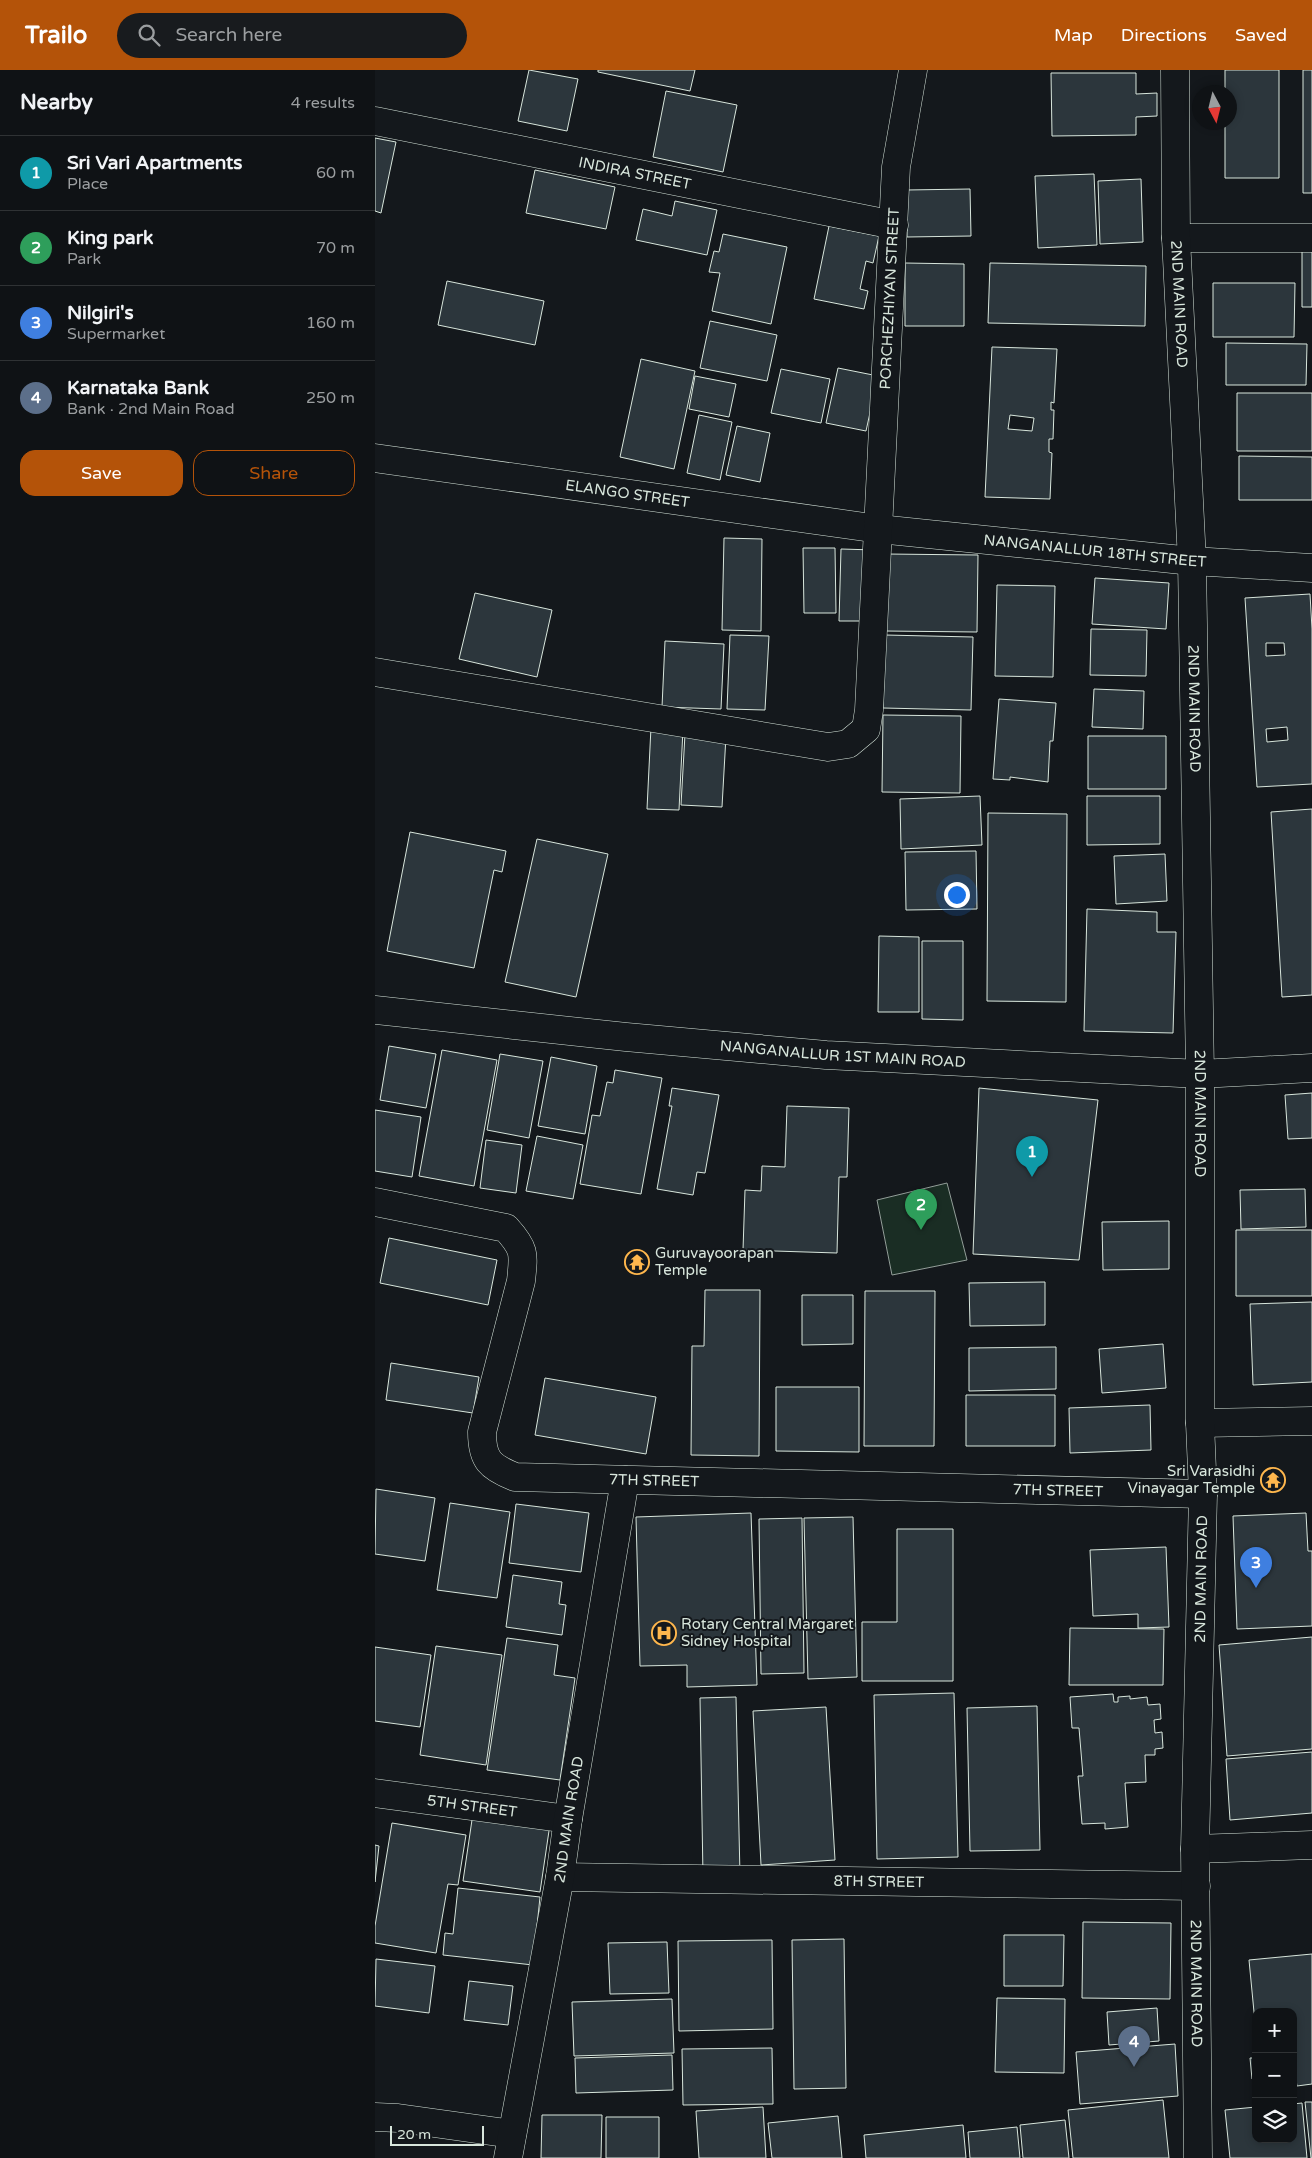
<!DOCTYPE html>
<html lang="en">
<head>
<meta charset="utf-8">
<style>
  :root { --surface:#0f1215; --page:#181b1e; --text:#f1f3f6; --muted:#9b9ea0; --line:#2f3234; --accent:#b45309 }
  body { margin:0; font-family:"Varela Round",sans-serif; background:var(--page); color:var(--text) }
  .controls { position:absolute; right:15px; bottom:15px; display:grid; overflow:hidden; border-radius:10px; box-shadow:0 2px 8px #0003 }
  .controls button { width:45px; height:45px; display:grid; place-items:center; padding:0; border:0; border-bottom:1px solid var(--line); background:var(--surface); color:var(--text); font:25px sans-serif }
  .compass { position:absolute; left:817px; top:15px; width:45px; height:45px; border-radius:50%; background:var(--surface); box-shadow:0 2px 8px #0003; rotate:173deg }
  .scale { position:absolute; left:15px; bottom:12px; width:94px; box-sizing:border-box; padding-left:5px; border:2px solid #d8e6dc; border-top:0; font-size:14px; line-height:18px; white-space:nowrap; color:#d8e6dc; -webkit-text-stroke:4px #14181c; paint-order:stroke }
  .you { position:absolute; left:581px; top:824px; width:18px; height:18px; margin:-12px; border:4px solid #fff; border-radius:50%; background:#1a73e8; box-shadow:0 0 0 8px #1a73e833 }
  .badge { display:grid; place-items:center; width:32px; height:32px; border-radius:50%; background:var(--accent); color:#fff; font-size:16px; font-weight:700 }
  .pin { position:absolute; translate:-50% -41px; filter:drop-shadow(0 1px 2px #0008) }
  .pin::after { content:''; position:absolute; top:26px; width:18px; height:15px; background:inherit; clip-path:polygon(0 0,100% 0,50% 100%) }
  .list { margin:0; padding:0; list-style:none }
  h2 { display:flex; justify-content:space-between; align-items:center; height:65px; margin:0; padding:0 20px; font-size:21px }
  h2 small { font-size:16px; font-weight:400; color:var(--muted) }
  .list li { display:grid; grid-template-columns:32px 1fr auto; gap:15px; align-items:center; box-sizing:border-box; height:75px; padding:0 20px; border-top:1px solid var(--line) }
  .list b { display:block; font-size:19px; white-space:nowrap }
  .list p { margin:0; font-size:16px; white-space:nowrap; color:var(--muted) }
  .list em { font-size:16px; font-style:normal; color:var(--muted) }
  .actions { display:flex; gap:10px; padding:15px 20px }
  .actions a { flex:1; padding:11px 0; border:1px solid var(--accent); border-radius:15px; text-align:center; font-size:18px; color:var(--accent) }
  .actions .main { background:var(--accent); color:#fff }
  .icon { flex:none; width:28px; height:28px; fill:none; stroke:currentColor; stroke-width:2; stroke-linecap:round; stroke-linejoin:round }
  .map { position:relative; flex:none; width:937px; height:2088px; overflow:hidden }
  header { display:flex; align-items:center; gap:30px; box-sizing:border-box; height:70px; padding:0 25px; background:var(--accent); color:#fff }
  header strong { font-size:24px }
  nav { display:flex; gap:28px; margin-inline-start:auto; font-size:18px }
  .search { width:350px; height:45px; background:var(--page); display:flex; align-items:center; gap:12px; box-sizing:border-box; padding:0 18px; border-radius:28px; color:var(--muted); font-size:19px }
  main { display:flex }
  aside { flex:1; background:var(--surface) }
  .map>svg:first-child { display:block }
  .green { fill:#1a2d24; stroke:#939e99 }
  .building { fill:#2c363c; stroke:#d8e6dc; fill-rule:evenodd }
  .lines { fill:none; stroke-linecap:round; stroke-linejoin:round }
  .minor-casing { stroke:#d8e6dc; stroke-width:29 }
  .tertiary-casing { stroke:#d8e6dc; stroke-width:29 }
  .minor { stroke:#14181c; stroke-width:28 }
  .tertiary { stroke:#14181c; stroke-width:28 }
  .labels { text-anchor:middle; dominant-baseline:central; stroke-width:4; stroke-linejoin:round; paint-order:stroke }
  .street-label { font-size:15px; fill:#d8e6dc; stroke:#14181c }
  .poi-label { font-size:15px; fill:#d8e6dc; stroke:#14181c; text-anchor:start }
</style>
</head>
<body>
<header>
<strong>Trailo</strong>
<div class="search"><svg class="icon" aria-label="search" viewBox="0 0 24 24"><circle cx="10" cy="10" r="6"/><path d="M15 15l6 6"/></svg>Search here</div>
<nav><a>Map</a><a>Directions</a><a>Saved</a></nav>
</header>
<main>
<aside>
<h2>Nearby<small>4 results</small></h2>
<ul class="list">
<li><span class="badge" style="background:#0f9aa8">1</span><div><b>Sri Vari Apartments</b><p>Place</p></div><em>60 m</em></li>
<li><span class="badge" style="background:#2e9e5b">2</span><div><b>King park</b><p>Park</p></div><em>70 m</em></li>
<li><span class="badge" style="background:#3f7fe0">3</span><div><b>Nilgiri's</b><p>Supermarket</p></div><em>160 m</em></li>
<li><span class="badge" style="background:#5c6f8a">4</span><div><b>Karnataka Bank</b><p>Bank · 2nd Main Road</p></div><em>250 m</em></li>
</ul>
<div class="actions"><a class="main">Save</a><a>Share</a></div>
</aside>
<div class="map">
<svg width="937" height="2088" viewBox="0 0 937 2088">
  <rect width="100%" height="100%" fill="#14181c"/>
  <path class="green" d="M 572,1113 L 592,1190 L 517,1205 L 502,1130 Z"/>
  <path class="building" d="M 154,0 L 203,9 L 192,61 L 143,51 Z
    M 223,0 L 320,0 L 315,21 L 223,2 Z
    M 850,0 L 904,0 L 904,108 L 850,108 L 850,52 L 854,52 L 854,22 L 850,22 Z
    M 928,0 L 937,0 L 937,123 L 928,123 Z
    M 676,3 L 761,3 L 761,24 L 782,23 L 782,46 L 761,47 L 761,65 L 677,66 Z
    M 291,21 L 362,35 L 348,102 L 278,87 Z
    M 0,68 L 21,72 L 6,143 L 0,141 Z
    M 160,100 L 240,117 L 231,159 L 151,143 Z
    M 719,104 L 722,175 L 663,178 L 660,106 Z
    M 766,109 L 768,172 L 725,174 L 723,111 Z
    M 595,119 L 596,166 L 532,167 L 531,120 Z
    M 300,131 L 342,140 L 332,185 L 261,170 L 268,139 L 297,146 Z
    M 454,156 L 504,166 L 498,193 L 491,191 L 485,219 L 493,221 L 489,239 L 439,229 Z
    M 348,164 L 412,177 L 396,254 L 337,241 L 345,203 L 334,202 L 339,181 L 344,182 Z
    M 927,181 L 937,181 L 937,237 L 927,237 Z
    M 530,193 L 589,194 L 589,256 L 530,256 Z
    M 615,193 L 771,196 L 770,256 L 613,253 Z
    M 72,211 L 169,231 L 160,275 L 63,255 Z
    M 838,213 L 920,213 L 919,267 L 838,267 Z
    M 335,251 L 402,265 L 392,311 L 325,298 Z
    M 851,273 L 932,274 L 931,315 L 851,315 Z
    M 617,277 L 682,279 L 679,333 L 676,332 L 676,340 L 679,340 L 678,369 L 674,369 L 674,382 L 677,383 L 675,429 L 610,427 ZM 635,345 L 659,348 L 657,361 L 633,359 Z
    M 266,289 L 320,301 L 299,399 L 245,387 Z
    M 463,298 L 503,306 L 491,361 L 451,353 Z
    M 406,299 L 455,309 L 446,353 L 396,343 Z
    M 320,306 L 361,314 L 354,347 L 314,339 Z
    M 862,323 L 937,323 L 937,381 L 862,381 Z
    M 324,345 L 357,352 L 345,410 L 312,403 Z
    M 362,356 L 395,363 L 385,412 L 351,405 Z
    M 864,386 L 937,387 L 937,430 L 864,430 Z
    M 349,468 L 387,469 L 386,561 L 347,560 Z
    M 428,478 L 460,478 L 461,543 L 429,543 Z
    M 466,479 L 500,480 L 498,551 L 464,551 Z
    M 511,484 L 603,485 L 602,562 L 510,561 Z
    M 720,508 L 794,513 L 791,559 L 717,554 Z
    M 622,515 L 680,516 L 678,607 L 620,606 Z
    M 100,523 L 177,540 L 162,607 L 84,589 Z
    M 935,524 L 937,559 L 937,714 L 882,717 L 870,528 ZM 891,573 L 909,573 L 910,585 L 891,586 ZM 912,657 L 913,670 L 892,672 L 891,659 Z
    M 716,559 L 772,560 L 771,606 L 715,605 Z
    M 355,565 L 394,566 L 390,640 L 352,639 Z
    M 510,565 L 598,567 L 596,640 L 508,638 Z
    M 290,571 L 349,574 L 346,639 L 287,637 Z
    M 719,619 L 769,621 L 768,659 L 717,657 Z
    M 624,629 L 681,633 L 678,671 L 675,671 L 673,712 L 635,707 L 635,710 L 618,709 Z
    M 508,645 L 586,646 L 585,723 L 507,722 Z
    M 276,657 L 308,659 L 304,740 L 272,739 Z
    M 310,664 L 351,666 L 347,737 L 306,735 Z
    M 713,666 L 791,666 L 791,719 L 713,719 Z
    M 605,726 L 607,775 L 526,779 L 525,729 Z
    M 712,726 L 785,726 L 785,774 L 712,775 Z
    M 937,739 L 937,925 L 907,927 L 896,742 Z
    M 613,743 L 692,744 L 691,932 L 612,931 Z
    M 35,762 L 131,781 L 127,802 L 119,800 L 99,898 L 12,881 Z
    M 162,769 L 233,784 L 201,927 L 130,912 Z
    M 601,781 L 602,839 L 531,840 L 530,782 Z
    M 790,784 L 792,831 L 741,834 L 739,786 Z
    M 712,839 L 782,842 L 782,862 L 801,862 L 798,963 L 709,961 Z
    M 504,866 L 544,867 L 544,942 L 503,942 Z
    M 547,871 L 588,871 L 588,950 L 547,949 Z
    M 14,976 L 61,984 L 51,1038 L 5,1030 Z
    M 67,980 L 122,990 L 99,1116 L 44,1106 Z
    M 125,984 L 168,991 L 154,1068 L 112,1060 Z
    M 176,987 L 222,996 L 210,1064 L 163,1056 Z
    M 240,1000 L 287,1008 L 266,1124 L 205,1114 L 217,1045 L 225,1046 L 232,1012 L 238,1013 Z
    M 297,1018 L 344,1025 L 330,1103 L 322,1102 L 318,1125 L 282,1119 L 297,1036 L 294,1036 Z
    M 604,1018 L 723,1030 L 704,1190 L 598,1184 Z
    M 937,1023 L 937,1068 L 913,1069 L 910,1025 Z
    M 412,1036 L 474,1038 L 472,1107 L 464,1107 L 462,1183 L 368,1180 L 370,1120 L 386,1121 L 387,1096 L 410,1097 Z
    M 0,1040 L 46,1047 L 37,1107 L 0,1101 Z
    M 162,1066 L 208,1075 L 198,1129 L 151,1121 Z
    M 111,1070 L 147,1075 L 141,1123 L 105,1118 Z
    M 930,1119 L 931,1157 L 866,1159 L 865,1120 Z
    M 794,1151 L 794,1199 L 728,1200 L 727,1152 Z
    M 861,1160 L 937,1160 L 937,1226 L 861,1226 Z
    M 14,1168 L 122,1190 L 113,1235 L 5,1213 Z
    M 670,1212 L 670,1255 L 595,1256 L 594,1213 Z
    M 330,1220 L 385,1220 L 384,1386 L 316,1385 L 317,1276 L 329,1276 Z
    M 490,1221 L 560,1221 L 559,1376 L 489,1376 Z
    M 427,1225 L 478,1225 L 478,1274 L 427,1275 Z
    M 937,1232 L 937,1312 L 878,1315 L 875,1234 Z
    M 788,1274 L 791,1318 L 727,1323 L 724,1279 Z
    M 681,1277 L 681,1319 L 594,1321 L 594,1278 Z
    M 16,1293 L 104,1307 L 98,1343 L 11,1330 Z
    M 170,1308 L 281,1327 L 271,1384 L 160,1365 Z
    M 401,1317 L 484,1317 L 484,1382 L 401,1381 Z
    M 591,1325 L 680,1325 L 680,1376 L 591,1376 Z
    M 775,1335 L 776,1380 L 695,1383 L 694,1338 Z
    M 1,1419 L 60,1428 L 50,1491 L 0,1484 Z
    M 75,1433 L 135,1442 L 122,1528 L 62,1520 Z
    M 141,1434 L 214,1443 L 206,1502 L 134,1493 Z
    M 376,1443 L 382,1615 L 312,1617 L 312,1595 L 265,1596 L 261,1447 Z
    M 931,1443 L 933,1481 L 937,1481 L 937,1556 L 862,1559 L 858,1446 Z
    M 478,1447 L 482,1607 L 433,1609 L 429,1448 Z
    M 427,1448 L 429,1603 L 386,1604 L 384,1449 Z
    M 522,1459 L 578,1459 L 578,1611 L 487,1611 L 487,1552 L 522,1552 Z
    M 791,1477 L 794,1557 L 763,1558 L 763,1544 L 718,1546 L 715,1480 Z
    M 138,1505 L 187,1512 L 184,1534 L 191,1535 L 187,1565 L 131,1557 Z
    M 695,1558 L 789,1559 L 788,1615 L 694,1615 Z
    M 937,1567 L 937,1679 L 852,1686 L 844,1575 Z
    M 132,1568 L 183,1575 L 179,1605 L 200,1608 L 185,1710 L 112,1700 Z
    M 61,1576 L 127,1585 L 111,1695 L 45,1685 Z
    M 0,1577 L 56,1585 L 45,1657 L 0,1651 Z
    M 579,1623 L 583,1787 L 502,1789 L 499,1625 Z
    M 738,1624 L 739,1632 L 743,1632 L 743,1627 L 755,1626 L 755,1629 L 772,1627 L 773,1635 L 785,1634 L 786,1649 L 779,1650 L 780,1663 L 787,1662 L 788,1678 L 780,1679 L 780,1685 L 770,1685 L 771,1712 L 750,1713 L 753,1757 L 730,1759 L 730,1753 L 707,1754 L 703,1706 L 708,1706 L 704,1658 L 697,1658 L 695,1627 Z
    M 361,1627 L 365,1806 L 328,1807 L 325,1628 Z
    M 662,1636 L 665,1780 L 595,1781 L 592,1638 Z
    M 451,1637 L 460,1790 L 386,1795 L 378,1641 Z
    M 937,1682 L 937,1743 L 855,1750 L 851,1689 Z
    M 98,1743 L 175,1754 L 165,1822 L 88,1811 Z
    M 17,1753 L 91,1765 L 83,1815 L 73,1814 L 61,1883 L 0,1873 L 0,1856 Z
    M 0,1775 L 4,1776 L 0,1812 Z
    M 83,1818 L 165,1827 L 158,1895 L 68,1885 L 70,1863 L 78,1864 Z
    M 708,1852 L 796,1853 L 795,1929 L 707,1928 Z
    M 629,1865 L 689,1865 L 688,1916 L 629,1916 Z
    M 469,1869 L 471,2018 L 419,2019 L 417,1870 Z
    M 397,1870 L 398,1959 L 304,1961 L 303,1871 Z
    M 292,1872 L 294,1923 L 235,1924 L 233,1873 Z
    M 937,1884 L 937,2014 L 922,2016 L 921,2010 L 918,2010 L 918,1942 L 881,1942 L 881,1963 L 874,1890 Z
    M 1,1889 L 60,1896 L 54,1943 L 0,1936 Z
    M 94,1911 L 138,1916 L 133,1955 L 89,1950 Z
    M 622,1928 L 690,1929 L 689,2003 L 620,2002 Z
    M 297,1929 L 299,1983 L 199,1986 L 197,1932 Z
    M 782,1938 L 784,1971 L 734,1975 L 732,1942 Z
    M 800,1974 L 803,2026 L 705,2034 L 701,1982 Z
    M 397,1978 L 398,2034 L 308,2035 L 307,1979 Z
    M 297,1985 L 298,2020 L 201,2023 L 200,1988 Z
    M 875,1988 L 881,1988 L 881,2008 L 877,2009 Z
    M 788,2030 L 794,2088 L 698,2088 L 693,2040 Z
    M 930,2032 L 937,2032 L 937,2088 L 936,2088 Z
    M 927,2033 L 932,2088 L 855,2088 L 850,2040 L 881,2037 L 881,2069 L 918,2069 L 918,2034 Z
    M 388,2037 L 391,2088 L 324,2088 L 321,2041 Z
    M 167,2045 L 227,2045 L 226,2088 L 166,2088 Z
    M 463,2046 L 467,2088 L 397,2088 L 393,2053 Z
    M 231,2047 L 284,2047 L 284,2088 L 231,2088 Z
    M 690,2050 L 694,2088 L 648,2088 L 645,2055 Z
    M 588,2055 L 591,2088 L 491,2088 L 489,2065 Z
    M 642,2057 L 645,2088 L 595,2088 L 593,2062 Z"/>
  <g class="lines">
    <defs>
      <g id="minor">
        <path id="s1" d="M 0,51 L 519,155"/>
        <path d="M 801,168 L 937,168"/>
        <path id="s2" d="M 0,388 L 504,459 L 817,491 L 937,498"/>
        <path id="s3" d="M 0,602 L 453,677 L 473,674 L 491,659 L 494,640 L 521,97 L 538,0"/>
        <path id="s4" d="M 0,1132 L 131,1158 C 150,1179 149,1183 146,1211 L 107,1362 C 107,1390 115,1397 140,1407 L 828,1424"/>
        <path d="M 825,1353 L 937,1351"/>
        <path id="s5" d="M 0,1723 L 193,1749"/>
        <path d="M 820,1779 L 937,1775"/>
        <path id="s6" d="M 185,1807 L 821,1816"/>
        <path d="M 0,2047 L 23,2048 L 137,2064"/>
        <path id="s7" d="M 133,2088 L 185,1807 L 193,1749 L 250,1410"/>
      </g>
      <g id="tertiary">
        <path id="s8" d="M 800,0 L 801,168 L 817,491 L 825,1004 L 825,1353 L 828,1424 L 820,1779 L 823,2088"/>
        <path id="s9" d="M 0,940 L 251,967 L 451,985 L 825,1004 L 937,998"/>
      </g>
    </defs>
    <use href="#minor" class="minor-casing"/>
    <use href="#tertiary" class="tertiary-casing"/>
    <use href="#minor" class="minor"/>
    <use href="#tertiary" class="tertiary"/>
  </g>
  <defs>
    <symbol id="temple-ring" viewBox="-11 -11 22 22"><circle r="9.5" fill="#14181c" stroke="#ffb74d" stroke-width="1.5"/><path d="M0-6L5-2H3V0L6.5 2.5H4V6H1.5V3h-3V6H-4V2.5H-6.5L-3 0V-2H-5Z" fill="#ffb74d"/></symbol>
    <symbol id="hospital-ring" viewBox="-11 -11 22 22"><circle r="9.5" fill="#14181c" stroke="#ffb74d" stroke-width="1.5"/><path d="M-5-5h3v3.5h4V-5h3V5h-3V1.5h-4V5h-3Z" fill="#ffb74d"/></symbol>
  </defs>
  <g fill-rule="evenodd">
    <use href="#temple-ring" x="248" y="1178" width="28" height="28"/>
    <use href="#temple-ring" x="884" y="1396" width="28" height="28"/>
    <use href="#hospital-ring" x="275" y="1549" width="28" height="28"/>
  </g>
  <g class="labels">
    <g class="street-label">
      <text stroke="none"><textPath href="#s1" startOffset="265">INDIRA STREET</textPath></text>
      <text stroke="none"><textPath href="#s3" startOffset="934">PORCHEZHIYAN STREET</textPath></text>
      <text stroke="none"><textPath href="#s8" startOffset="234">2ND MAIN ROAD</textPath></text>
      <text stroke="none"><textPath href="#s2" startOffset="255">ELANGO STREET</textPath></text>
      <text stroke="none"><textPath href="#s2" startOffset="726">NANGANALLUR 18TH STREET</textPath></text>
      <text stroke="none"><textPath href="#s8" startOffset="639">2ND MAIN ROAD</textPath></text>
      <text stroke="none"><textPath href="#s9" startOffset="470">NANGANALLUR 1ST MAIN ROAD</textPath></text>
      <text stroke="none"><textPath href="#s8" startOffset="1044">2ND MAIN ROAD</textPath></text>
      <text stroke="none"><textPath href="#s4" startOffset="548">7TH STREET</textPath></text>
      <text stroke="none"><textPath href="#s4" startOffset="952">7TH STREET</textPath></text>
      <text transform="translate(826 1509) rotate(-89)">2ND MAIN ROAD</text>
      <text stroke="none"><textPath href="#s5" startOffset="98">5TH STREET</textPath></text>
      <text stroke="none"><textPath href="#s7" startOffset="344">2ND MAIN ROAD</textPath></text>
      <text stroke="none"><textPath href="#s6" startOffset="319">8TH STREET</textPath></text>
      <text stroke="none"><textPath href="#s8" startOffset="1914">2ND MAIN ROAD</textPath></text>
    </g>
    <g class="poi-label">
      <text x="280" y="1183">Guruvayoorapan<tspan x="280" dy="17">Temple</tspan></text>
      <text x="880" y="1401" text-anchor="end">Sri Varasidhi<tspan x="880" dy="17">Vinayagar Temple</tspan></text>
      <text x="306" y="1554">Rotary Central Margaret<tspan x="306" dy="17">Sidney Hospital</tspan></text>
    </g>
  </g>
</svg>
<div class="controls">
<button>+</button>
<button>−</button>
<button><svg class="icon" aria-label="layers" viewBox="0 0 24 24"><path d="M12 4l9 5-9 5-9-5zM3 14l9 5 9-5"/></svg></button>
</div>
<svg class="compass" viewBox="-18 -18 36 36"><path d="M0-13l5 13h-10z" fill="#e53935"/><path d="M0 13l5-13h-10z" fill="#9b9ea0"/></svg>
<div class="scale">20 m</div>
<div class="you"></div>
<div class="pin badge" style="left:657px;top:1107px;background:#0f9aa8">1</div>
<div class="pin badge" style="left:546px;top:1160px;background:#2e9e5b">2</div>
<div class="pin badge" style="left:881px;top:1518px;background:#3f7fe0">3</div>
<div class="pin badge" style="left:759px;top:1997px;background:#5c6f8a">4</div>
</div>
</main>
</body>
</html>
